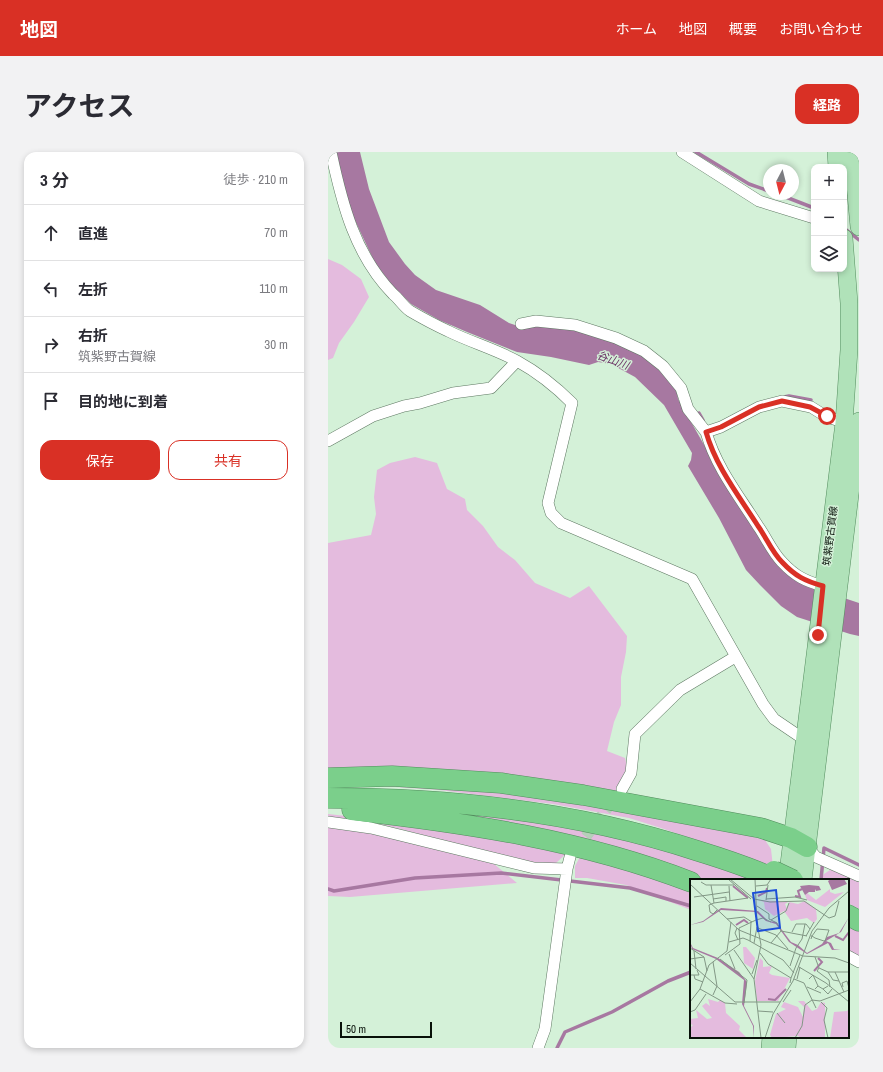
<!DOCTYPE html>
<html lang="ja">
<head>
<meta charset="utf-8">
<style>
  :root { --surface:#fff; --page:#f2f2f3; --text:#2b2b33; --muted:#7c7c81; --line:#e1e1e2; --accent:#d93025 }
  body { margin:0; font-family:"Archivo Narrow","Noto Sans JP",sans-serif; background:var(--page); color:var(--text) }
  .controls { position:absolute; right:12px; top:12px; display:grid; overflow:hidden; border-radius:8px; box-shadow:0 2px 6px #0003 }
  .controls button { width:36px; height:36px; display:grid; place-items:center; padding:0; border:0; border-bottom:1px solid var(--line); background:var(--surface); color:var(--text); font:20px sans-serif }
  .compass { position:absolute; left:435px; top:12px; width:36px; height:36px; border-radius:50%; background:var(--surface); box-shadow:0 2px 6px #0003; rotate:187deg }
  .scale { position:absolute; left:12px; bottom:10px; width:92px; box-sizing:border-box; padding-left:4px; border:2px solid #081109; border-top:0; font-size:11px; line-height:14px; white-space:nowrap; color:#081109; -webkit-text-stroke:3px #d4f1d8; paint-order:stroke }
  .stop { position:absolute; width:12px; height:12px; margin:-9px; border:3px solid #d93025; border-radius:50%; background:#fff }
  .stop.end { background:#d93025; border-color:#fff; box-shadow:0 1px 4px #0008 }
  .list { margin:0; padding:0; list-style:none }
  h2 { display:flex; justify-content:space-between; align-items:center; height:52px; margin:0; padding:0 16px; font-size:17px }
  h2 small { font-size:13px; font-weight:400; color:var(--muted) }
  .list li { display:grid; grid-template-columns:26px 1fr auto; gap:12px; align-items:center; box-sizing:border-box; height:56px; padding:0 16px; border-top:1px solid var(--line) }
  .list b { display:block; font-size:15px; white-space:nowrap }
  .list p { margin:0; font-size:13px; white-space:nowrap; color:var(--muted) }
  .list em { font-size:13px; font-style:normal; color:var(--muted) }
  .actions { display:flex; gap:8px; padding:12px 16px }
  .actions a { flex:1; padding:9px 0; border:1px solid var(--accent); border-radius:12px; text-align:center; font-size:14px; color:var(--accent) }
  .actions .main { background:var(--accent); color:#fff }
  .icon { flex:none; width:22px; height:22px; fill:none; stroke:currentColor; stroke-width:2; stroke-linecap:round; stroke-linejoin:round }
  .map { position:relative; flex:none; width:531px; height:896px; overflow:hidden; border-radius:12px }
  header { display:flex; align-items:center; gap:24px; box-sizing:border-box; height:56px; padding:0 20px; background:var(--accent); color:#fff }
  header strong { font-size:19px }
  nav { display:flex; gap:22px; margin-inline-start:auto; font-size:14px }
  .intro { display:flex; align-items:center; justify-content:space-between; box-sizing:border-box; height:96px; padding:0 24px }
  h1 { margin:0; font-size:28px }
  .button { padding:10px 18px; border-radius:12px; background:var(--accent); color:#fff; font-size:14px; font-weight:700 }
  main { display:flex; gap:24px; padding:0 24px }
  aside { flex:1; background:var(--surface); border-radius:12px; box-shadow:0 2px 6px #0003 }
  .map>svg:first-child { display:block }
  .green { fill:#e4bbde }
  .water { fill:#a778a1 }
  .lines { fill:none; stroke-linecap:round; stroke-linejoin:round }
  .stream { stroke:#a778a1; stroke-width:3.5 }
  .minor-tunnel { stroke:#b5cfb9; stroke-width:11; stroke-dasharray:11 5.5; stroke-linecap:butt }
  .minor-casing { stroke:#5e7862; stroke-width:12 }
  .primary-casing { stroke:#538c5e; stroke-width:18 }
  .motorway-casing { stroke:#538c5e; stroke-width:21 }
  .minor { stroke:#fff; stroke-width:11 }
  .primary { stroke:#b0e2b9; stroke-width:17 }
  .motorway { stroke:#7bcf8b; stroke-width:20 }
  .motorway-bridge-casing { stroke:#538c5e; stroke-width:21; stroke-linecap:butt }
  .motorway-bridge { stroke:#7bcf8b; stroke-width:20 }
  .route { stroke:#d93025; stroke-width:5 }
  .labels { text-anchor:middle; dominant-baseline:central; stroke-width:3; stroke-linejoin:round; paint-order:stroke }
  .street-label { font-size:10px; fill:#081109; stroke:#d4f1d8 }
  .water-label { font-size:11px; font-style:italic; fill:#692e63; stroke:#d4f1d8 }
  .inset-river { fill:none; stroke:#a778a1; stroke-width:2 }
  .inset-road { fill:none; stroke:#829785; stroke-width:1 }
  .view { fill:#1d4ed8; fill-opacity:0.15; stroke:#1d4ed8; stroke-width:2 }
  .inset-edge { fill:none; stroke:#081109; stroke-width:2 }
</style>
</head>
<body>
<header>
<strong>地図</strong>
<nav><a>ホーム</a><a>地図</a><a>概要</a><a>お問い合わせ</a></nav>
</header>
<div class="intro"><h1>アクセス</h1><a class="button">経路</a></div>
<main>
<aside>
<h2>3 分<small>徒歩 · 210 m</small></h2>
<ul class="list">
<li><svg class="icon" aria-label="ahead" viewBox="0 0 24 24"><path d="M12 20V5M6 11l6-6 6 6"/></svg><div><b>直進</b></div><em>70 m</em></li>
<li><svg class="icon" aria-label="left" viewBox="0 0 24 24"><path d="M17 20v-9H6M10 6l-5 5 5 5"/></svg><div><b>左折</b></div><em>110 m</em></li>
<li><svg class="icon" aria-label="right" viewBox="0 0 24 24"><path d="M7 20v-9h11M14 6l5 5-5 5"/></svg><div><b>右折</b><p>筑紫野古賀線</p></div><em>30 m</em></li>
<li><svg class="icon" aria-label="arrive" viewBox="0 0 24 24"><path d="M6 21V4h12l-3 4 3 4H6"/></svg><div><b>目的地に到着</b></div></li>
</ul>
<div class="actions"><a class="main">保存</a><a>共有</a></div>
</aside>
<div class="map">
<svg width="531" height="896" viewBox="0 0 531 896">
  <rect width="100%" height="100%" fill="#d4f1d8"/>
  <path class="green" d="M 0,107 L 14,113 L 33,127 L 41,145 L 26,170 L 11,191 L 5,206 L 0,208 Z
    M 87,305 L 109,311 L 119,337 L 137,347 L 139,358 L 155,374 L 170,395 L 187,408 L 207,431 L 242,446 L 261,434 L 299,484 L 298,500 L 293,525 L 293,553 L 286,570 L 279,599 L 297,606 L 300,619 L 296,643 L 0,621 L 0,391 L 43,383 L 48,362 L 46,345 L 49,318 L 62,311 Z
    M 118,632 L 372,671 L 437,688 L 443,697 L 445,715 L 336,677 L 301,666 L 225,652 L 111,638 L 38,633 Z
    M 69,652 L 285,680 L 432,728 L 377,728 L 335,712 Z
    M 0,662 L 64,669 L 241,699 L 228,711 L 220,714 L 167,702 L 49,671 L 0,666 Z
    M 0,674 L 55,681 L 165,711 L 189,731 L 22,745 L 0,744 Z
    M 253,703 L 363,738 L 363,758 L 298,733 L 259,726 L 247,726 L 247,714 Z
    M 502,718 L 508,719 L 531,729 L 531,757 L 520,751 L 520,728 L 493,728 L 496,722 Z
    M 520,771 L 531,777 L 531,804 L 520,800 Z"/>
  <path class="water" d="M 8,0 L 32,0 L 41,37 L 61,90 L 77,112 L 87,123 L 108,138 L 152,153 L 181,171 L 196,176 L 207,174 L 246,178 L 271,184 L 321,206 L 349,239 L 350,247 L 400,335 L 430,383 L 453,415 L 510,444 L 531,451 L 531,484 L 522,482 L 469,465 L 453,454 L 432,433 L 418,418 L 391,366 L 360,314 L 363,308 L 364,301 L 336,253 L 307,225 L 283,212 L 270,210 L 261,213 L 223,205 L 189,200 L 139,180 L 111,168 L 83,152 L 63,132 L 47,111 L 22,58 Z"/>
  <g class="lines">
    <path class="stream" d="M 368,0 L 421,32 L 441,39
      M 450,42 L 486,56
      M 516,76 L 531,88
      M 456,245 L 461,244 L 483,248
      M 371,261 L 375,268
      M 493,728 L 496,696 L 531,713
      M 0,737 L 6,739 L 87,726 L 173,721 L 302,736 L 363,754
      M 229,896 L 237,880 L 284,860 L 340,829 L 363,820"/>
    <path class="minor-tunnel" d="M 248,698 L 287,646"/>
    <defs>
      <path id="minor" d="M 3,0 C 14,52 27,103 65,142 C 71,147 76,155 82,159 C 94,166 107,173 120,179 C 142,190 167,197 189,209 C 209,220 228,235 244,251 L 220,351 L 223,361 L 233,371 L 364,427 L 435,552 L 446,567 L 477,588
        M 354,0 L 431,49 L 486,66
        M 193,172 L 208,169 L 247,173 L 288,186 L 316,199 L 335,214 L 353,236 L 360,257 L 378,280 L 393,275 L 431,255 L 454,249 L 483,255 L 499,265 L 522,272
        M 378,280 C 388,315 411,344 430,374 C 438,385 444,400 454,410 C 467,424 477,429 495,434
        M 0,289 L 45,264 L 76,254 L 92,251 L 125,241 L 163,236 L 189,209
        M 294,637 L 303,621 L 307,582 L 352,538 L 407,505
        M 0,670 L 43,676 L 206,716 L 239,717
        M 479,695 L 488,705 L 531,724
        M 520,804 L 531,810
        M 210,896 L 217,877 L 239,717 L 242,705"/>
      <path id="primary" d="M 508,0 L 509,15
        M 524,0 L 531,75
        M 459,728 L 516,271 L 521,198 L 521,151 L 516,86
        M 475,728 L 531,269
        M 442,896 L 443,885
        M 459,896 L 460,885"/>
      <path id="motorway" d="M 0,626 L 64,624 L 173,631 L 255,643 L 433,676 L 463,686 L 479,695
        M 0,646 C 125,646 251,660 370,699 C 396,707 424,716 449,728
        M 24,658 C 139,671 254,688 363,730
        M 520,763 L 531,769"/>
    </defs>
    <use href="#minor" class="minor-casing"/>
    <use href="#primary" class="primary-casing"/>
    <use href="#motorway" class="motorway-casing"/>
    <use href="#minor" class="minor"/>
    <use href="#primary" class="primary"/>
    <use href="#motorway" class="motorway"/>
    <defs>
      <path id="motorway-bridge" d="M 446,719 L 465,728"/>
    </defs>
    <use href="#motorway-bridge" class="motorway-bridge-casing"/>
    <use href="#motorway-bridge" class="motorway-bridge"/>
  </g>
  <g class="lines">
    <path class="route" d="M 490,483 L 495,434 C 477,429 467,424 454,410 C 444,400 438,385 430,374 C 411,344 388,315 378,280 L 393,275 L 431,255 L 454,249 L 482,255 L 499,264"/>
  </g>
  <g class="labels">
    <g class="street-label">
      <text transform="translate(502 384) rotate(-83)">筑紫野古賀線</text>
    </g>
    <g class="water-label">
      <text transform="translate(285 208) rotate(20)">谷山川</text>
    </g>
  </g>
  <g transform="translate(362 727)">
    <rect width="159" height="159" fill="#d4f1d8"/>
    <path d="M 140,10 L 140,13 L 145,15 L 154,13 L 135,28 L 117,21 L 115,16 L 117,14 L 126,21 ZM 68,21 L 98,23 L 95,25 L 97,30 L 99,23 L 108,25 L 115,22 L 126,30 L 127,40 L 124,44 L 117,39 L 101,42 L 94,32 L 84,37 L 75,30 L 74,23 ZM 53,68 L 56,68 L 65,79 L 63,90 L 54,84 ZM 70,79 L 73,82 L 73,88 L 82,87 L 79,94 L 82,96 L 100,99 L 88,122 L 67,122 L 65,102 ZM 18,120 L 28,123 L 30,121 L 35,124 L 36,134 L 50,147 L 49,151 L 57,159 L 0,159 L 0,149 L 3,146 L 0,145 L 0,140 L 8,139 L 6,131 L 17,140 L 22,139 L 12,127 L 16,124 L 20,127 ZM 108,122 L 114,122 L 122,132 L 127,130 L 131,123 L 135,124 L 135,159 L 108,159 L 109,157 L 82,159 L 80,156 L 86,135 L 96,130 L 91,128 L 94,123 L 108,128 L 113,138 L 114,128 ZM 159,129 L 159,159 L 140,159 L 144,133 L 157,132 Z" fill="#e4bbde"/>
    <path d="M 141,0 L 154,0 L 157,5 L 142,11 L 138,2 ZM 119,6 L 129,7 L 131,11 L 126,12 L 125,10 L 125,13 L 119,13 L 115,16 L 110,7 ZM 31,29 L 68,32 L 78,42 L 86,43 L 101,63 L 108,66 L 117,74 L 132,65 L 137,58 L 149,54 L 159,38 L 151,53 L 136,62 L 141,64 L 144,70 L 151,70 L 159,75 L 151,70 L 142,71 L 138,64 L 117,75 L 99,63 L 86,45 L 76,42 L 66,33 L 31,31 L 13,43 L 0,46 L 13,42 ZM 0,63 L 3,69 L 28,79 L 49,93 L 57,103 L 54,127 L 64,147 L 64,159 L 63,147 L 52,125 L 54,101 L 26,80 L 2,70 Z" fill="#a778a1"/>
    <path class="inset-river" d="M 43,7 L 58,19M 68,17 L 76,13 L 77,9M 105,17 L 110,18 L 108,12 L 112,10M 46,46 L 54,41 L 58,44M 145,57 L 153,61 L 159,53M 124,92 L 132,83 L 128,79M 78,120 L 85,121 L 96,110"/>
    <path class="inset-road" d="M 38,0 L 61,20M 40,0 L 64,20 L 80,23 L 114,22 L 139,39 L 145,37 L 149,22M 65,0 L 67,44 L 71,66 L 64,100 L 71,159M 11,3 L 16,6 L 44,6M 0,5 L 49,51 L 113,77 L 145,79 L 159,84M 21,6 L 24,24 L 19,26 L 20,33 L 23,35 L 27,31M 39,7 L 40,22M 66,7 L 77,6 L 81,0M 4,18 L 39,13M 23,20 L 36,18 L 36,22M 76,20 L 105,18 L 117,21M 76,21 L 78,6M 24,24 L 58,19M 67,27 L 79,35 L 79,40 L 87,44 L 91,52M 37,40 L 54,38 L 62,43M 81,41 L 96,32 L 99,24M 47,49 L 45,54 L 48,61M 68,49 L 86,56 L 98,70M 102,53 L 106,45 L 116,45 L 120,50M 116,57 L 124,43M 121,60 L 122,57 L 127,50 L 139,51 L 135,62 L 134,62 L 125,59 L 122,57 L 121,57M 60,62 L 61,43M 39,63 L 53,59 L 58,61 L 93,81 L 104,94M 64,64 L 67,48M 81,64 L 91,52 L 117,57M 0,69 L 14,78 L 17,92M 44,71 L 64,100M 4,72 L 6,90M 70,74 L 78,85 L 101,99 L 100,104M 39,75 L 45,90M 35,76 L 50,65 L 49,49 L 66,41 L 73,39 L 81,43M 125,78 L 129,89 L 127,92 L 139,101 L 140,108M 0,80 L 14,78M 30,80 L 57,101 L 54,124M 0,84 L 45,123 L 90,123M 100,87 L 106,69 L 112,60 L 115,45M 109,88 L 136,104 L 159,123M 129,89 L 138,93 L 159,93M 138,93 L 143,101 L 149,102M 145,93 L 154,113M 62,95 L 67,81M 0,96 L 9,96 L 7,91M 4,96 L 5,100 L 13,103M 101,99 L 110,76M 104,100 L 114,104 L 126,129M 107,100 L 110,88M 119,100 L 123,96 L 128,107M 117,108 L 131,114M 153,108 L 152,104 L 157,102 L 159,109M 10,110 L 35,124 L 47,125M 125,110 L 128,107 L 133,110 L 138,107M 133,110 L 138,115 L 142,110M 23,116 L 27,107 L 23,83M 0,123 L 10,110 L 19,86 L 37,72 L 41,43M 93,123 L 101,111M 131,123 L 137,129 L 134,141 L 138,159M 68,132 L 83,133M 0,133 L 5,131 L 16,115M 87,134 L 95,144M 75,159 L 83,135 L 103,102 L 122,52 L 139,29 L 159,12M 105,159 L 112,147 L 115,126 L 122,121 L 130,122 L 159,111"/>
    <path class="view" d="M 86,11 L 90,49 L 68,52 L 63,14 Z"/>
    <rect width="159" height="159" class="inset-edge"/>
  </g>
</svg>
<div class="controls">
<button>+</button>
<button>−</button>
<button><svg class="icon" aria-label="layers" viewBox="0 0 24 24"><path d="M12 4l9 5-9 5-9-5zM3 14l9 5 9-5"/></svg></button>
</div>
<svg class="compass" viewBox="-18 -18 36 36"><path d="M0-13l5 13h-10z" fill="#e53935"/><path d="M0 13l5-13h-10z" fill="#7c7c81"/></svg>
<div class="scale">50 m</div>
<div class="stop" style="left:499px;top:264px"></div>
<div class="stop end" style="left:490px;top:483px"></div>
</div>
</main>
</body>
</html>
